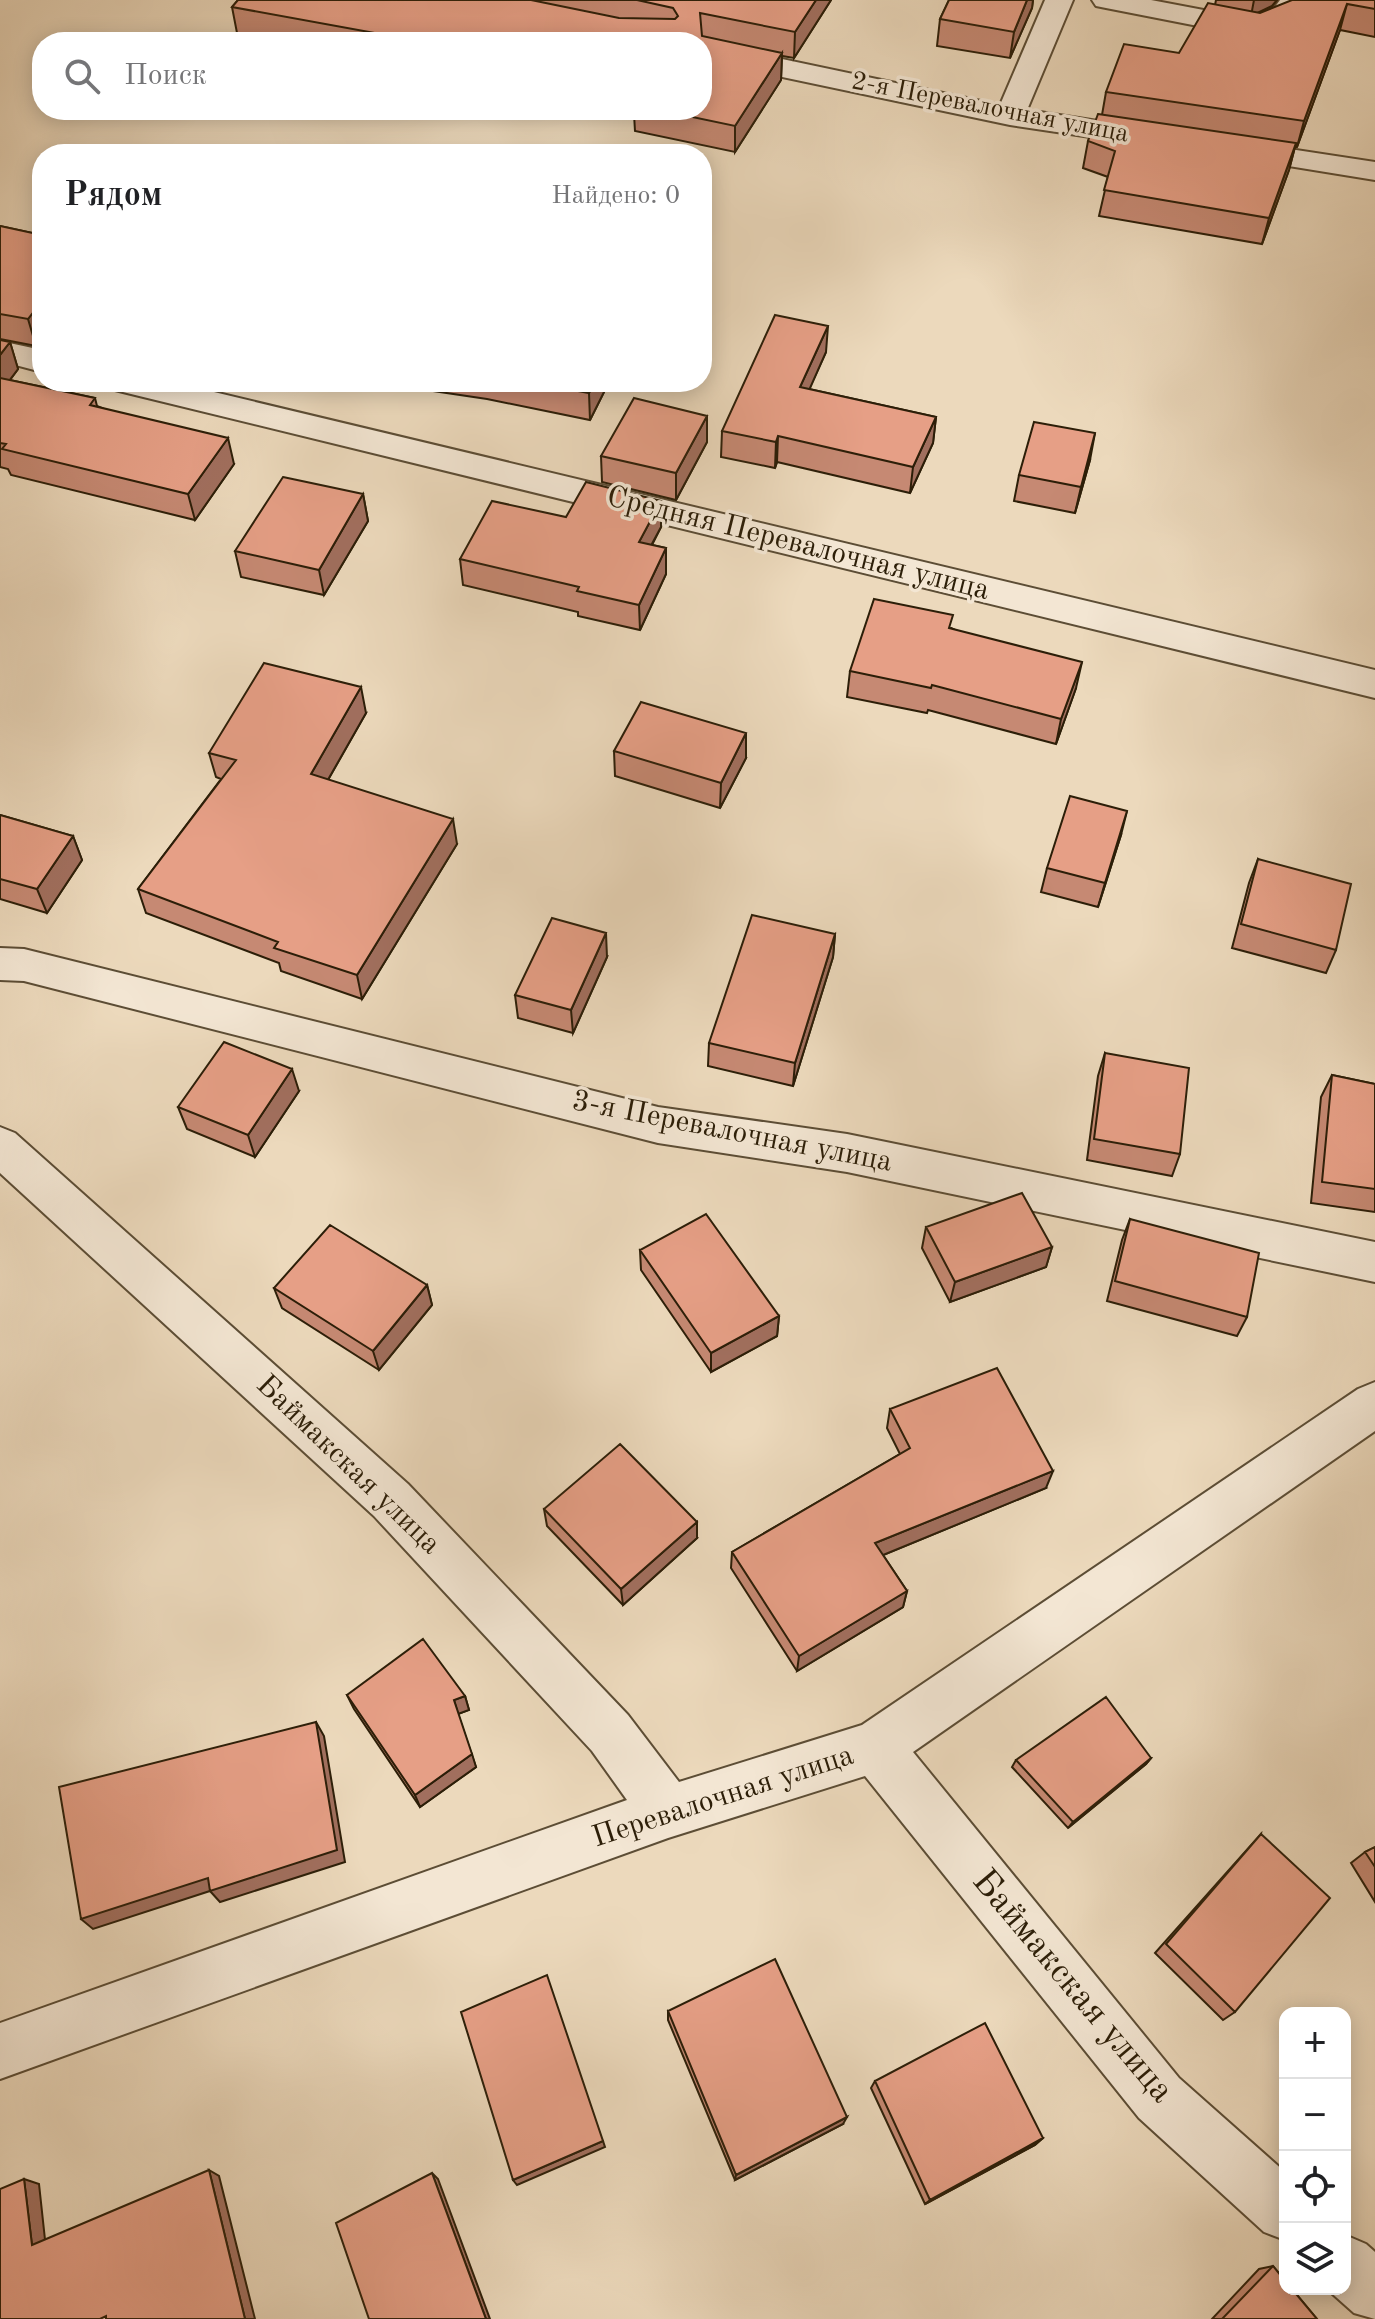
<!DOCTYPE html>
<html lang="ru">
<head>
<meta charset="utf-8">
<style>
  :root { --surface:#fff; --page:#f6f6f6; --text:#202124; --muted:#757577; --line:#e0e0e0 }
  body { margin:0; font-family:"Old Standard TT",serif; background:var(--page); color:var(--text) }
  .controls { position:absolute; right:24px; bottom:24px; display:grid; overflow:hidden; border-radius:16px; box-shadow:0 4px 20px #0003 }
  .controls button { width:72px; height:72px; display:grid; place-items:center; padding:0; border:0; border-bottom:2px solid var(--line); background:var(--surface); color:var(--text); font:40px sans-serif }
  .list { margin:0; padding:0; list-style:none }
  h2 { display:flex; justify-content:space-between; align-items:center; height:104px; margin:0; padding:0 32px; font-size:34px }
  h2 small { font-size:26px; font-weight:400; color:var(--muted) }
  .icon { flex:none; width:44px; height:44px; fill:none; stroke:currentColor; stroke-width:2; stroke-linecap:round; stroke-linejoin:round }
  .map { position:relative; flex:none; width:1375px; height:2319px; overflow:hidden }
  .search { position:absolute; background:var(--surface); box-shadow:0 4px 20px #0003; left:32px; top:32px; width:680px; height:88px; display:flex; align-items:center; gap:20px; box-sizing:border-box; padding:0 28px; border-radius:32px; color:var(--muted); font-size:30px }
  .panel { position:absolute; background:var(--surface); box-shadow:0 4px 20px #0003; left:32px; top:144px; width:680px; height:248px; border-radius:32px }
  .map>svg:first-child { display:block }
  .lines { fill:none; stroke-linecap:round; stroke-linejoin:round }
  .minor-casing { stroke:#5c4d35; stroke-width:4 }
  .minor { fill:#f3e6d3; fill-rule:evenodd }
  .wall { fill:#c68973; stroke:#2c1e08; stroke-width:2 }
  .shaded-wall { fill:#a16f5e; stroke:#2c1e08; stroke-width:2 }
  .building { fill:#e69f86; stroke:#2c1e08; stroke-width:2 }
  .labels { text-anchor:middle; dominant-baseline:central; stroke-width:7; stroke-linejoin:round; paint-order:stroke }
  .far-street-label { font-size:26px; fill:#2c1e08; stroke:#f3e6d3 }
  .street-label { font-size:30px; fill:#2c1e08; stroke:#f3e6d3 }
  .near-street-label { font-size:36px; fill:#2c1e08; stroke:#f3e6d3 }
</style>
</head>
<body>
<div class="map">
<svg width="1375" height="2319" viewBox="0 0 1375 2319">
  <rect width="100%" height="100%" fill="#ecd9bc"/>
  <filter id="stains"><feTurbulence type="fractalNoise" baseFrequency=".0025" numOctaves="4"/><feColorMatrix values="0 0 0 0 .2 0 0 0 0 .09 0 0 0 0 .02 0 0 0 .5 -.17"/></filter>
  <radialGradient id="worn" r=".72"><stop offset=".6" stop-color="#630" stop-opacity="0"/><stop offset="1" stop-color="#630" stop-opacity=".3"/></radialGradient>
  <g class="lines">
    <defs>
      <path id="minor" d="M 1045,0 L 1073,0 L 1027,110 L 1162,131 L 1166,137 L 1162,143 L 1151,146 L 1010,125 L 702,60 L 702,42 L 1000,105 Z
        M 1092,0 L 1151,0 L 1251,19 L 1274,8 L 1280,0 L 1309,0 L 1294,20 L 1254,37 L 1106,8 L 1096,6 Z
        M 1231,140 L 1375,162 L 1375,180 L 1220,155 L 1216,149 L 1220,143 Z
        M 0,341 L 42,350 L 42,372 L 0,361 Z
        M 110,382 L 172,382 L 1375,670 L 1375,698 L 127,393 L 115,390 Z
        M 0,948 L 24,949 L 658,1107 L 847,1134 L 1375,1242 L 1375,1282 L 847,1172 L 658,1143 L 24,981 L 0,980 Z
        M 0,1127 L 15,1133 L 408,1484 L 628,1715 L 679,1782 L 862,1725 L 1358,1389 L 1375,1382 L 1375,1431 L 913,1752 L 1179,2078 L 1285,2172 L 1285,2240 L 1264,2232 L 1139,2118 L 865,1776 L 668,1838 L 0,2079 L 0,2023 L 627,1800 L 592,1751 L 374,1516 L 0,1173 Z
        M 1345,2235 L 1366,2244 L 1375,2252 L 1375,2319 L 1354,2313 L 1327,2289 L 1345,2289 Z"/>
    </defs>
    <use href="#minor" class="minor-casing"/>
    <use href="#minor" class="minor"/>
  </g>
  <path class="wall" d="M 238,0 L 831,0 L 794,58 L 782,56 L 781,80 L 735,152 L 635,131 L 634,114 L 618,110 L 702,110 L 702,42 L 284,42 L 237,33 L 232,7 Z
    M 949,0 L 1033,0 L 1032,8 L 1010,58 L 937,46 L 940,19 Z
    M 1216,0 L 1277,0 L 1272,6 L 1257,13 L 1260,13 L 1375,0 L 1375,37 L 1340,30 L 1297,147 L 1295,147 L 1289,170 L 1262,244 L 1099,216 L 1108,177 L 1083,168 L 1088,141 L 1102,115 L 1106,92 L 1179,53 L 1215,5 Z
    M 0,226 L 42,235 L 42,338 L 36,346 L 0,339 Z
    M 0,340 L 10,342 L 18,369 L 10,380 L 95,398 L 97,406 L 234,464 L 195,520 L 11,475 L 8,469 L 0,467 Z
    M 826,352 L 809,389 L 936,417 L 933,443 L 910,493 L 777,462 L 775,468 L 721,457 L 722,431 Z
    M 392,382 L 609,382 L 590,420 L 487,399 L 393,385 Z
    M 707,416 L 707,442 L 676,500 L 602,482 L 601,456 Z
    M 1090,460 L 1075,513 L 1014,501 L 1019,475 Z
    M 363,494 L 368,521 L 324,595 L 241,577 L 235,551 Z
    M 566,517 L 661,527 L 652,545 L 666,548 L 666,574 L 640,630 L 578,616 L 578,612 L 463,585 L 460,559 Z
    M 951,628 L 1076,688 L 1056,744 L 928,710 L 927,713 L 847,697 L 850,671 Z
    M 366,713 L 328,780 L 457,844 L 362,999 L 281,971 L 279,963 L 146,913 L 138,889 L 221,779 L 216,777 L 209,753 Z
    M 614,751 L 746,758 L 720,808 L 615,776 Z
    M 0,815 L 73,836 L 82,860 L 47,913 L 0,899 Z
    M 1121,835 L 1098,907 L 1041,892 L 1047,868 Z
    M 1258,859 L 1336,950 L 1326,973 L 1232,948 L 1249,883 Z
    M 835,934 L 833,957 L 793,1086 L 708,1066 L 709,1043 Z
    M 607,957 L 573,1033 L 518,1018 L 515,995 Z
    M 1105,1053 L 1180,1154 L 1172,1176 L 1087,1160 L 1098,1076 Z
    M 1332,1075 L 1375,1084 L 1375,1212 L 1311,1203 L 1321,1097 Z
    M 299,1091 L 255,1157 L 187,1129 L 178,1107 Z
    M 1130,1219 L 1247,1317 L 1237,1336 L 1107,1301 L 1122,1240 Z
    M 926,1227 L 1052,1247 L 1046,1267 L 950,1302 L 922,1248 Z
    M 640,1250 L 779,1316 L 777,1336 L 711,1372 L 641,1270 Z
    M 427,1285 L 432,1305 L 379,1370 L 282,1308 L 274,1288 Z
    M 890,1409 L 1046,1488 L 883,1555 L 907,1591 L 903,1607 L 797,1671 L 731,1568 L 732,1552 L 900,1454 L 887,1428 Z
    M 544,1509 L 697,1538 L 623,1605 L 547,1526 Z
    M 347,1695 L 465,1696 L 469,1710 L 458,1714 L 476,1767 L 420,1807 L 354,1709 Z
    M 1151,1758 L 1146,1764 L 1068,1828 L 1012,1767 L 1016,1760 Z
    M 1261,1834 L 1235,2012 L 1223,2020 L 1155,1953 Z
    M 1375,1847 L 1375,1902 L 1351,1863 L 1365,1852 Z
    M 668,2011 L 843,2124 L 735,2180 L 668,2020 Z
    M 875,2081 L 1043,2138 L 1035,2145 L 925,2204 L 871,2088 Z
    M 1273,2266 L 1317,2319 L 1212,2319 L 1259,2269 Z"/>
  <path class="shaded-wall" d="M 816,0 L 831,0 L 794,58 L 795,32 Z
    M 1027,0 L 1033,0 L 1032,8 L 1010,58 L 1014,32 Z
    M 1254,0 L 1277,0 L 1272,6 L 1251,16 Z
    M 1347,4 L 1340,30 L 1297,147 L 1304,121 Z
    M 782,53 L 781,80 L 735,152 L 735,126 Z
    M 1296,143 L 1289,170 L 1262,244 L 1269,218 Z
    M 42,301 L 42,338 L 36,346 L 28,319 Z
    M 828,326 L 826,352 L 799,413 L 800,387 Z
    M 10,342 L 18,369 L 0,393 L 0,355 Z
    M 594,382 L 609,382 L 590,420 L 589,393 Z
    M 707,416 L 707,442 L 676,500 L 676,473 Z
    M 936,417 L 933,443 L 910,493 L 913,467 Z
    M 1095,433 L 1090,460 L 1075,513 L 1081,487 Z
    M 778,436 L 777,462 L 775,468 L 776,442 Z
    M 228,438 L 234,464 L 195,520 L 188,494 Z
    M 363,494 L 368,521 L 324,595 L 319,570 Z
    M 661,501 L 661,527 L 639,568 L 639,542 Z
    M 666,548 L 666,574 L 640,630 L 639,605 Z
    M 1082,662 L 1076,688 L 1056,744 L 1061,719 Z
    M 361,687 L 366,713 L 317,799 L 311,774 Z
    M 746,733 L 746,758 L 720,808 L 721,783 Z
    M 1127,811 L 1121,835 L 1098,907 L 1105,883 Z
    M 453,819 L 457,844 L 362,999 L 357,975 Z
    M 73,836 L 82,860 L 47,913 L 37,889 Z
    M 606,933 L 607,957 L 573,1033 L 571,1010 Z
    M 835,934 L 833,957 L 793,1086 L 795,1063 Z
    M 292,1069 L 299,1091 L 255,1157 L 248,1135 Z
    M 1052,1247 L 1046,1267 L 950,1302 L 955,1282 Z
    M 427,1285 L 432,1305 L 379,1370 L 373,1351 Z
    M 779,1316 L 777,1336 L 711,1372 L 711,1353 Z
    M 1053,1471 L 1046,1488 L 871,1560 L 875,1543 Z
    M 697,1522 L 697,1538 L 623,1605 L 621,1589 Z
    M 907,1591 L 903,1607 L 797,1671 L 799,1656 Z
    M 465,1696 L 469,1710 L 458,1714 L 454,1700 Z
    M 316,1722 L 324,1736 L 345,1862 L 220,1902 L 210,1891 L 93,1929 L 81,1919 Z
    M 472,1754 L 476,1767 L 420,1807 L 415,1795 Z
    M 1151,1758 L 1146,1764 L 1068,1828 L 1073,1822 Z
    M 847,2117 L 843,2124 L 735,2180 L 736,2175 Z
    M 1043,2138 L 1035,2145 L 925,2204 L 930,2200 Z
    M 603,2141 L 605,2147 L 517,2185 L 513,2180 Z
    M 209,2170 L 219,2176 L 255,2319 L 245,2319 Z
    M 432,2173 L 438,2179 L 490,2319 L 486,2319 Z
    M 24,2179 L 39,2184 L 46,2249 L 32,2245 Z"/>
  <path class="building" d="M 238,0 L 531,0 L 619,18 L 675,19 L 678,16 L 673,8 L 637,0 L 816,0 L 795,32 L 700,13 L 702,36 L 782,53 L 735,126 L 659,110 L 702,110 L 702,42 L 424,42 L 232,7 Z
    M 949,0 L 1027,0 L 1014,32 L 940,19 Z
    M 1292,0 L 1375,0 L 1375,9 L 1347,4 L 1304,121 L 1106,92 L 1124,44 L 1179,53 L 1208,3 L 1260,13 Z
    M 1098,114 L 1296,143 L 1269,218 L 1104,190 L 1115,151 L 1088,141 Z
    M 0,226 L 42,235 L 42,301 L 28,319 L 0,314 Z
    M 775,315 L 828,326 L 800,387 L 936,417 L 913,467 L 778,436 L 776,442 L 722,431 Z
    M 0,340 L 10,342 L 0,355 Z
    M 0,378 L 95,398 L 90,405 L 228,438 L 188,494 L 2,449 L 6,444 L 0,443 Z
    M 531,382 L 594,382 L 589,393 Z
    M 634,398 L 707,416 L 676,473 L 601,456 Z
    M 1034,422 L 1095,433 L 1081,487 L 1019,475 Z
    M 283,477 L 363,494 L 319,570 L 235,551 Z
    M 586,482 L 661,501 L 639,542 L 666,548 L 639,605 L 577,591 L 579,587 L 460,559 L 492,501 L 566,517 Z
    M 874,599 L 953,615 L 949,628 L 1082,662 L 1061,719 L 932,685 L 931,688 L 850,671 Z
    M 264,663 L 361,687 L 311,774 L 453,819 L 357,975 L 274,948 L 278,942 L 138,889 L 236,760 L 209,753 Z
    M 641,702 L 746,733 L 721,783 L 614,751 Z
    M 1070,796 L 1127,811 L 1105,883 L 1047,868 Z
    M 0,815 L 73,836 L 37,889 L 0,879 Z
    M 1258,859 L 1351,884 L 1336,950 L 1241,924 Z
    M 752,915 L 835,934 L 795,1063 L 709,1043 Z
    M 552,918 L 606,933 L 571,1010 L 515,995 Z
    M 224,1042 L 292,1069 L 248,1135 L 178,1107 Z
    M 1105,1053 L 1189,1068 L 1180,1154 L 1094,1139 Z
    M 1332,1075 L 1375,1084 L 1375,1189 L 1322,1182 Z
    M 1022,1193 L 1052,1247 L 955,1282 L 926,1227 Z
    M 706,1214 L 779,1316 L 711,1353 L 640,1250 Z
    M 1130,1219 L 1259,1253 L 1247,1317 L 1115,1281 Z
    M 330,1225 L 427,1285 L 373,1351 L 274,1288 Z
    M 997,1368 L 1053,1471 L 875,1543 L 907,1591 L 799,1656 L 732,1552 L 910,1448 L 890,1409 Z
    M 620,1444 L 697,1522 L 621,1589 L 544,1509 Z
    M 423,1639 L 465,1696 L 454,1700 L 472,1754 L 415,1795 L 347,1695 Z
    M 1106,1697 L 1151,1758 L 1073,1822 L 1016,1760 Z
    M 316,1722 L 337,1850 L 210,1891 L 208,1878 L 81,1919 L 59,1787 Z
    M 1261,1834 L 1330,1898 L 1235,2012 L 1166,1944 Z
    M 1375,1847 L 1375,1867 L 1365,1852 Z
    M 775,1959 L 847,2117 L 736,2175 L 668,2011 Z
    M 547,1975 L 603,2141 L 513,2180 L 461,2012 Z
    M 985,2023 L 1043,2138 L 930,2200 L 875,2081 Z
    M 209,2170 L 245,2319 L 106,2319 L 106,2316 L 100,2319 L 0,2319 L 0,2189 L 24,2179 L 32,2245 Z
    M 432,2173 L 486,2319 L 369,2319 L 336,2223 Z
    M 1273,2266 L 1285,2281 L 1285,2289 L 1292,2289 L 1317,2319 L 1222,2319 Z"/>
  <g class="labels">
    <g class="far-street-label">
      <text transform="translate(990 108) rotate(11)">2-я Перевалочная улица</text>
    </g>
    <g class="street-label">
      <text transform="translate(798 544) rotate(14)">Средняя Перевалочная улица</text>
      <text transform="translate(732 1132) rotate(11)">3-я Перевалочная улица</text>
      <text transform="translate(348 1465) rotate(44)">Баймакская улица</text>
      <text transform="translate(723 1797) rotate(-18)">Перевалочная улица</text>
    </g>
    <g class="near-street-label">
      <text transform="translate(1072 1987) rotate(50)">Баймакская улица</text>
    </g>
  </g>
  <rect width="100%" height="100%" filter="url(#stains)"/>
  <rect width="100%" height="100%" fill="url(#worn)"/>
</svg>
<div class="controls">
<button>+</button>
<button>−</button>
<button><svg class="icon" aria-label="locate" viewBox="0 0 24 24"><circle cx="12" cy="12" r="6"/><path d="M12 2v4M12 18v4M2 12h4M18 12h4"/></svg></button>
<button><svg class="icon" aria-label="layers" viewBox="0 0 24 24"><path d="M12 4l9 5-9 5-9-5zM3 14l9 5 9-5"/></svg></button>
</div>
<div class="search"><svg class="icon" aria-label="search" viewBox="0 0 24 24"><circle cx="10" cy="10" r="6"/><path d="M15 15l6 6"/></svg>Поиск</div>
<section class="panel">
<h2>Рядом<small>Найдено: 0</small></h2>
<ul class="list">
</ul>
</section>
</div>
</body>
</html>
